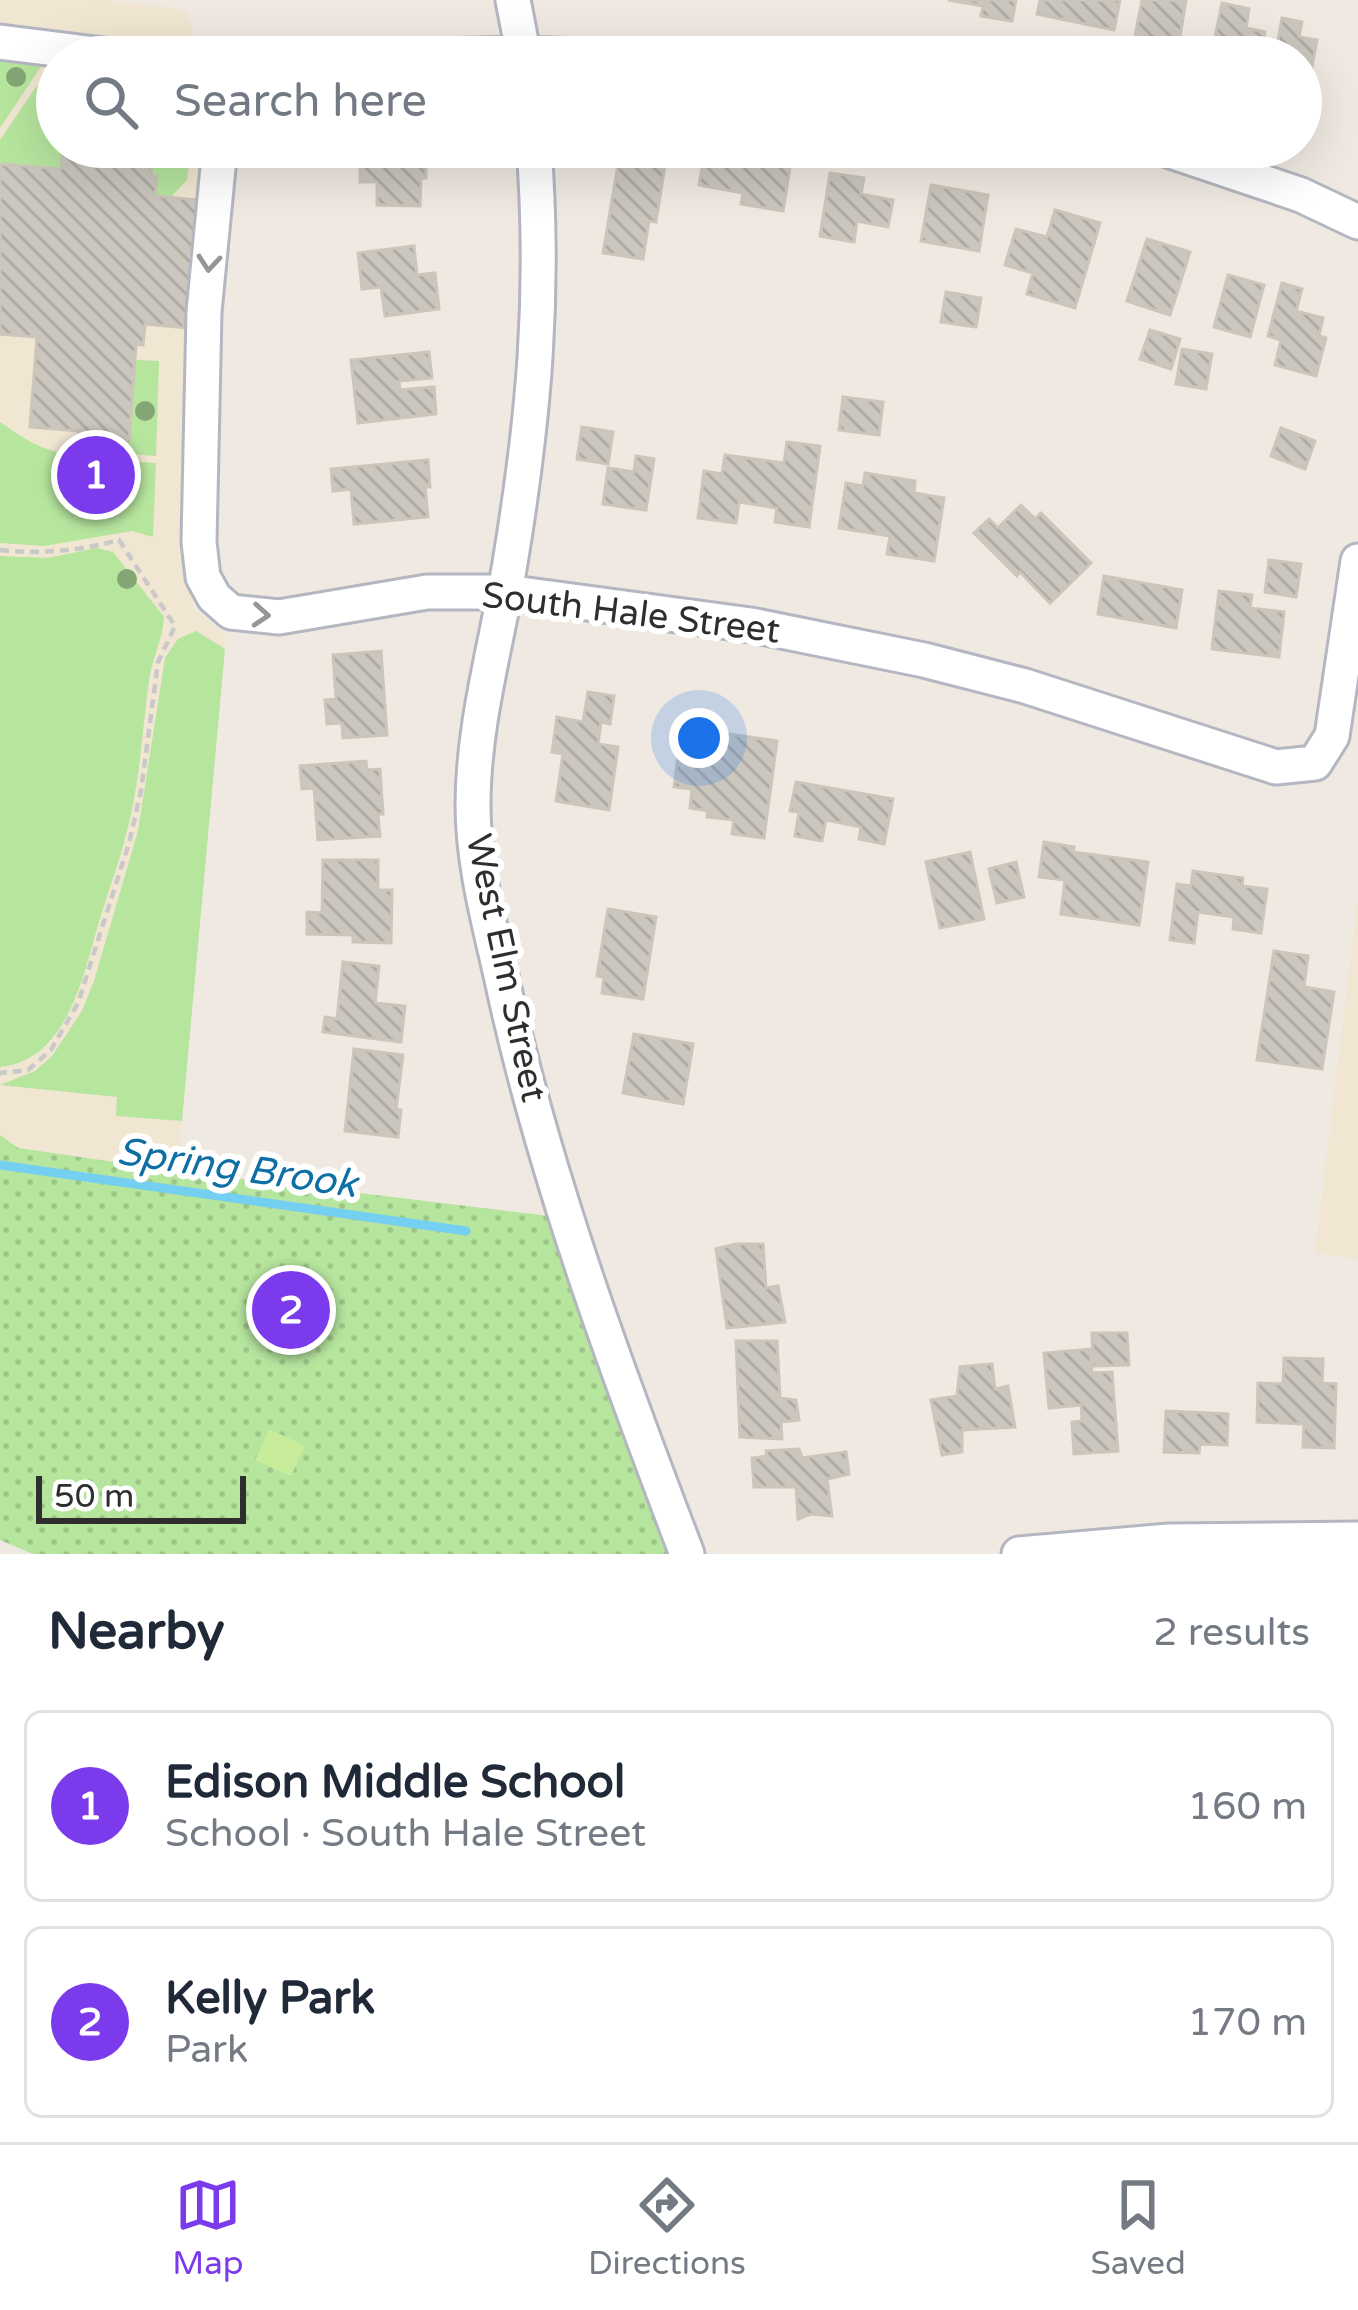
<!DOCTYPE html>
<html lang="en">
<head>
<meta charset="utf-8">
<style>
  :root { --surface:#fff; --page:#f6f6f7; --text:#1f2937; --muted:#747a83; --line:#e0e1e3; --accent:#7c3aed }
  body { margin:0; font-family:"Varela Round",sans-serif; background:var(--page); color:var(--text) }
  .scale { position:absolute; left:36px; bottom:30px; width:210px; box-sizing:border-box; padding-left:12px; border:6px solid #2e2e2e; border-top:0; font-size:33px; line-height:42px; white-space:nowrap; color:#2e2e2e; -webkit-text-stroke:9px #fff; paint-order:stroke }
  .you { position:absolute; left:699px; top:738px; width:42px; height:42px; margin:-30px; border:9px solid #fff; border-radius:50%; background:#1a73e8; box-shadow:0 0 0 18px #1a73e833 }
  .badge { display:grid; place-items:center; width:78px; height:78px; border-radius:50%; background:var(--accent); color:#fff; font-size:39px; font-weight:700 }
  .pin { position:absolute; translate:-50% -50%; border:6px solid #fff; box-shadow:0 3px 12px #0006 }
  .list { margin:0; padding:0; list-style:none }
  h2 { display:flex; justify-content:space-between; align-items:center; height:156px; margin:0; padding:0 48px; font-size:51px }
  h2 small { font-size:39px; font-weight:400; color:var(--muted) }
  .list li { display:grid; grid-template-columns:78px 1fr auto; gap:36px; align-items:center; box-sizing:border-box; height:192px; margin:0 24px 24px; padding:0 24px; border:3px solid var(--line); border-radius:18px }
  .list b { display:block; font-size:45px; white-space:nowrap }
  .list p { margin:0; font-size:39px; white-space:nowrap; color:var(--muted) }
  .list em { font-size:39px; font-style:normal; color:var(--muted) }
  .icon { flex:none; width:66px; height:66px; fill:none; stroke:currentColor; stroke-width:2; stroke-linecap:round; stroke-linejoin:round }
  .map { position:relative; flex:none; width:1358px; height:1554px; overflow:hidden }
  .search { position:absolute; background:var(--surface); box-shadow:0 12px 48px #0002; left:36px; right:36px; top:36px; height:132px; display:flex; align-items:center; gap:30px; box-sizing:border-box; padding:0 42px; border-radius:66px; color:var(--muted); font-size:45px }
  .sheet { height:588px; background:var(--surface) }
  nav { display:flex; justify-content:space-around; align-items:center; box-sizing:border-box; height:168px; border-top:3px solid var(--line); background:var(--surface); font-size:33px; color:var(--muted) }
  nav a { display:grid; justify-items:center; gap:6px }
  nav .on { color:var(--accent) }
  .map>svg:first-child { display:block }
  .education { fill:#f0e6d1 }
  .grass { fill:#b6e59e }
  .park { fill:url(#park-dots) }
  .pitch { fill:#c9ec9a }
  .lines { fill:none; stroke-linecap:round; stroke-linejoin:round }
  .stream { stroke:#75cff0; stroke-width:9 }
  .building { fill:url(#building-back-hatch); stroke:#cbc5ba; stroke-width:3 }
  .minor-casing { stroke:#b4b7c1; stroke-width:39 }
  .path { stroke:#c9c9c9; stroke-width:4.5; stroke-dasharray:9 6; stroke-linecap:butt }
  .minor { stroke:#fff; stroke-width:33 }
  .tree { fill:#84a574 }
  .oneway { stroke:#969696 }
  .labels { text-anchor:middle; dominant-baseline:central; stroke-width:12; stroke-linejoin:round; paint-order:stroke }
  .street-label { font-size:36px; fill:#2e2e2e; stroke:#fff }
  .water-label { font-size:39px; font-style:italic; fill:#0d6fa3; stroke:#fff }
</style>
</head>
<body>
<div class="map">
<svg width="1358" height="1554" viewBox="0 0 1358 1554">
  <defs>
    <pattern id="park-dots" width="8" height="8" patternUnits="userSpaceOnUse" patternTransform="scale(3)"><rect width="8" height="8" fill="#b6e59e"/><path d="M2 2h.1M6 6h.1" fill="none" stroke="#9dc588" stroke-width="1.8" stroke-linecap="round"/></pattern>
    <pattern id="building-back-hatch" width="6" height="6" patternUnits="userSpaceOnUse" patternTransform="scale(3)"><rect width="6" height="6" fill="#cbc7bf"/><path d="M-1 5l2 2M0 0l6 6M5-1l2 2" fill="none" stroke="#afaba4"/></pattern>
  </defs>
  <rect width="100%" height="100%" fill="#efe9e1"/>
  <path class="education" d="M 0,0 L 102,0 L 186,10 L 200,57 L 57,57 L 57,147 L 206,147 L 191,343 L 193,608 L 226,635 L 177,1171 L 18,1148 L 0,1135 Z
    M 1358,898 L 1358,1259 L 1315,1253 Z"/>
  <path class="grass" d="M 0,58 L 44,62 L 0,128 Z
    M 57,68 L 57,147 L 63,147 L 61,169 L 0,164 L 0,140 L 36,87 Z
    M 153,147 L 191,147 L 187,180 L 171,197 L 155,196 L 157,177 L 151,176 Z
    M 135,360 L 159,361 L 156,456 L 93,451 L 93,438 L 129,441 Z
    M 0,422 C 11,429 21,437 33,443 C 70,461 115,460 156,463 L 153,537 L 132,531 L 44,546 L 0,543 Z
    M 97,548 L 113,552 L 164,617 C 163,639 152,658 149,680 C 143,723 141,766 132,809 C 125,845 112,880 101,915 C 84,970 70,1060 0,1067 L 0,556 L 47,558 Z
    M 196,631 L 225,649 L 182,1121 L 116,1116 L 117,1097 L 0,1085 L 35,1071 L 52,1056 L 82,1011 L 94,981 L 138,831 L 165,658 L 178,639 Z"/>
  <path class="park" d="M 0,1135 L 18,1148 L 177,1171 L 549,1216 L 674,1554 L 33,1554 L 0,1540 Z"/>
  <path class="pitch" d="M 269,1429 L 305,1446 L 291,1476 L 255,1460 Z"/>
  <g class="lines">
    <path class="stream" d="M 0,1165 L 466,1231"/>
  </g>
  <path class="building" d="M 948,0 L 1016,0 L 1012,21 L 981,16 L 983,6 Z
    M 1040,0 L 1120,0 L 1114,30 L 1037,14 Z
    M 1142,0 L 1186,0 L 1178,49 L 1134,41 Z
    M 1222,3 L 1249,9 L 1246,28 L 1265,32 L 1260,57 L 1211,57 Z
    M 1282,18 L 1302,22 L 1299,37 L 1317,40 L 1309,82 L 1301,81 L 1301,57 L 1275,57 Z
    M 63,147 L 153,147 L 151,176 L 157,176 L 155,196 L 199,200 L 189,328 L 145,324 L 143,345 L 136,344 L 129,441 L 78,437 L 79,431 L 30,427 L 37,337 L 0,334 L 0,164 L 61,169 Z
    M 374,147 L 426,147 L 426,178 L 421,178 L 420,206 L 377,205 L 377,182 L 360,182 L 360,156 L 374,156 Z
    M 621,147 L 668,147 L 656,222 L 649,221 L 643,259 L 603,253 Z
    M 746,154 L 791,162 L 783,211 L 741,204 L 743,193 L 699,185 L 704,156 L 745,163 Z
    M 830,173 L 864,178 L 861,194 L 893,200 L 888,227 L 857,221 L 854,242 L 820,236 Z
    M 931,185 L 988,195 L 979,251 L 921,241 Z
    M 1055,210 L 1100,223 L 1075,308 L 1027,294 L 1033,273 L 1005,265 L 1016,229 L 1047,237 Z
    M 1147,239 L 1190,252 L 1170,315 L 1127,301 Z
    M 414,246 L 417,275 L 435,273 L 439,309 L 385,316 L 381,287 L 362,289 L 358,253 Z
    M 1228,275 L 1264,285 L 1250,337 L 1214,327 Z
    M 1282,283 L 1302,289 L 1296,311 L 1323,318 L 1319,336 L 1326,338 L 1316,376 L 1275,365 L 1281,340 L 1268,336 Z
    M 946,292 L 981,298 L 976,327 L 941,322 Z
    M 1150,330 L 1180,339 L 1171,369 L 1140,359 Z
    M 1182,349 L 1212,354 L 1206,389 L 1176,384 Z
    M 429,352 L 432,378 L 399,381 L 400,390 L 434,387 L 436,414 L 358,423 L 351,360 Z
    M 843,397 L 883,402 L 879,435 L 839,430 Z
    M 582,427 L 613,432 L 608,464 L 577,459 Z
    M 1281,428 L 1315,441 L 1305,469 L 1271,456 Z
    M 787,442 L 820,446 L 809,527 L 775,522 L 777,508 L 739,502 L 736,523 L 698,518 L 704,471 L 722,474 L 725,455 L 784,463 Z
    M 636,456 L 654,459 L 646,510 L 603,504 L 608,468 L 634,472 Z
    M 428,460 L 430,487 L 425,487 L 428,517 L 354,524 L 351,489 L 333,491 L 331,469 Z
    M 865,473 L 915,481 L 914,493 L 944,498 L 934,561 L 887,554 L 890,536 L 839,528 L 846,483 L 863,486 Z
    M 1021,505 L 1035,519 L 1041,513 L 1091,563 L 1050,603 L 1020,572 L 1017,576 L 974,533 L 989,519 L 998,528 Z
    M 1269,560 L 1301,564 L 1296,597 L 1265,592 Z
    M 1104,576 L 1182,590 L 1176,628 L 1098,614 Z
    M 1219,591 L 1252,595 L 1250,608 L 1284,612 L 1279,657 L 1212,649 Z
    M 381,651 L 387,735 L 343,738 L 342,723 L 327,724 L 325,700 L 336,699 L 333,655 Z
    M 588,692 L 614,696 L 610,724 L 601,722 L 598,744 L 618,747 L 609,810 L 556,801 L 563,754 L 552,752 L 557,717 L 583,722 Z
    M 701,730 L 777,741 L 764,838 L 732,834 L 734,820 L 707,817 L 708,811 L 690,808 L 692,789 L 674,787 L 680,739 L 700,742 Z
    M 366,761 L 367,770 L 380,769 L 383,814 L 378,814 L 380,836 L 318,840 L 314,788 L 302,789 L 300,766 Z
    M 796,782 L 893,799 L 884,844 L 859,839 L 861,827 L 826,820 L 822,841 L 795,836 L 799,812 L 790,811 Z
    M 1044,842 L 1074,847 L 1073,852 L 1148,862 L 1139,925 L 1061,914 L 1065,880 L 1039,877 Z
    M 970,852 L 984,919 L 940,928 L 926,862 Z
    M 323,860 L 378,860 L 378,890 L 392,890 L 391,943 L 353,942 L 353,935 L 307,934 L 307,912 L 322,913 Z
    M 1016,862 L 1024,897 L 997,903 L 989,869 Z
    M 1193,871 L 1243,878 L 1242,886 L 1267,889 L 1261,933 L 1233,929 L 1234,917 L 1198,912 L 1194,943 L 1170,940 L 1177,884 L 1191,886 Z
    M 608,909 L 656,917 L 643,999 L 602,993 L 604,977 L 597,976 Z
    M 1274,951 L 1308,956 L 1304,987 L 1334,992 L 1322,1069 L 1257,1060 Z
    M 343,962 L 379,966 L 375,1003 L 405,1006 L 401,1042 L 323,1032 L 325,1017 L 337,1019 Z
    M 634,1034 L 693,1044 L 683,1104 L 623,1093 Z
    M 354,1049 L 403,1055 L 396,1109 L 401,1110 L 398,1137 L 345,1131 Z
    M 736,1244 L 763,1244 L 766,1288 L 778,1286 L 785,1322 L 727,1328 L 716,1249 Z
    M 1092,1333 L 1127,1333 L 1129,1365 L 1093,1366 Z
    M 736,1341 L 777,1341 L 780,1398 L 796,1400 L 799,1420 L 781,1422 L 782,1439 L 740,1437 Z
    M 1090,1349 L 1092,1373 L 1112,1372 L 1118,1451 L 1074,1454 L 1072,1422 L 1082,1421 L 1081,1405 L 1049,1408 L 1044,1353 Z
    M 1284,1358 L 1323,1359 L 1322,1383 L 1336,1384 L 1334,1448 L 1303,1447 L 1304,1424 L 1257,1422 L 1258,1383 L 1283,1384 Z
    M 992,1364 L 995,1389 L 1008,1386 L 1015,1427 L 962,1430 L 962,1452 L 942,1455 L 931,1400 L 957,1396 L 960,1367 Z
    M 1166,1411 L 1228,1414 L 1227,1445 L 1200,1444 L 1199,1453 L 1164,1452 Z
    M 799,1449 L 802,1458 L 846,1452 L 849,1474 L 827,1479 L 832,1516 L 811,1514 L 798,1519 L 796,1487 L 754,1487 L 752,1458 L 767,1456 L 766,1451 Z"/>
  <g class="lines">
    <defs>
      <path id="minor" d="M 513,0 L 524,57
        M 0,42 L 120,57
        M 392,57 L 524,54 L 613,57
        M 220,147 L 204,312 L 199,542 L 203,577 L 214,597 L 231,612 L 279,617 L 427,592 L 506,592 L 751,625 L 924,660 L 1025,686 L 1276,767 L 1315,763 L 1332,736 L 1358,561
        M 534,147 C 545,294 534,418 510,563 C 497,643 473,723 473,805 C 473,866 490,925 503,984 C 544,1175 617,1371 687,1554
        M 1159,147 L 1301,195 L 1358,222
        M 1019,1554 L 1169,1541 L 1358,1539"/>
    </defs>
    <use href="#minor" class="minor-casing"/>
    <path class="path" d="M 0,550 C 41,554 80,551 119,540 L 175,626 L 158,662 L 141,791 L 129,843 L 78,1003 L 51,1050 L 28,1070 L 0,1073"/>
    <use href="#minor" class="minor"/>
  </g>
  <g class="tree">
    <circle cx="16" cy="77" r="10"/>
    <circle cx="145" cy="411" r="10"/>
    <circle cx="80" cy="506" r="10"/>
    <circle cx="127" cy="579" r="10"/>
  </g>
  <defs><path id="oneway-chevron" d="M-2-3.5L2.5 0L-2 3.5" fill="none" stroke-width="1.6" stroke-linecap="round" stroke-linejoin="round" transform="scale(3)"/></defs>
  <g class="oneway">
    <use href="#oneway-chevron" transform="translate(209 263) rotate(95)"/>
    <use href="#oneway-chevron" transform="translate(261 615) rotate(4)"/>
  </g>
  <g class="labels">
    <g class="street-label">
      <text transform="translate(631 613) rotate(7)">South Hale Street</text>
      <text transform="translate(506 968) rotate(78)">West Elm Street</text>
    </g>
    <g class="water-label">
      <text transform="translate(237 1168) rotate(8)">Spring Brook</text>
    </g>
  </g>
</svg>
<div class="scale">50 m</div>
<div class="you"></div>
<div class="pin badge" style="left:96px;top:475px">1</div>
<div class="pin badge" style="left:291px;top:1310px">2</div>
<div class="search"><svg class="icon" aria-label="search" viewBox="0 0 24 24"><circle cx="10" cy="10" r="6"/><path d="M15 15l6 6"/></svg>Search here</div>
</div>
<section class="sheet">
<h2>Nearby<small>2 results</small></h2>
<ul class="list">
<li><span class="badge">1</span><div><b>Edison Middle School</b><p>School · South Hale Street</p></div><em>160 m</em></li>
<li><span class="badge">2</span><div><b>Kelly Park</b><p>Park</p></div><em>170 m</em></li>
</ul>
</section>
<nav>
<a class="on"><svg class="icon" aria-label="map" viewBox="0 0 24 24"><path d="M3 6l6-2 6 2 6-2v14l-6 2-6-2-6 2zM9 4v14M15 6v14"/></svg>Map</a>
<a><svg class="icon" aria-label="directions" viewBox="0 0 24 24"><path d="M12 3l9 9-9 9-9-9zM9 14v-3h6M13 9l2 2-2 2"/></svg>Directions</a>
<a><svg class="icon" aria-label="saved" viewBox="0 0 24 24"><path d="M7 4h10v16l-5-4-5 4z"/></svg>Saved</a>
</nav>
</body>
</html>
